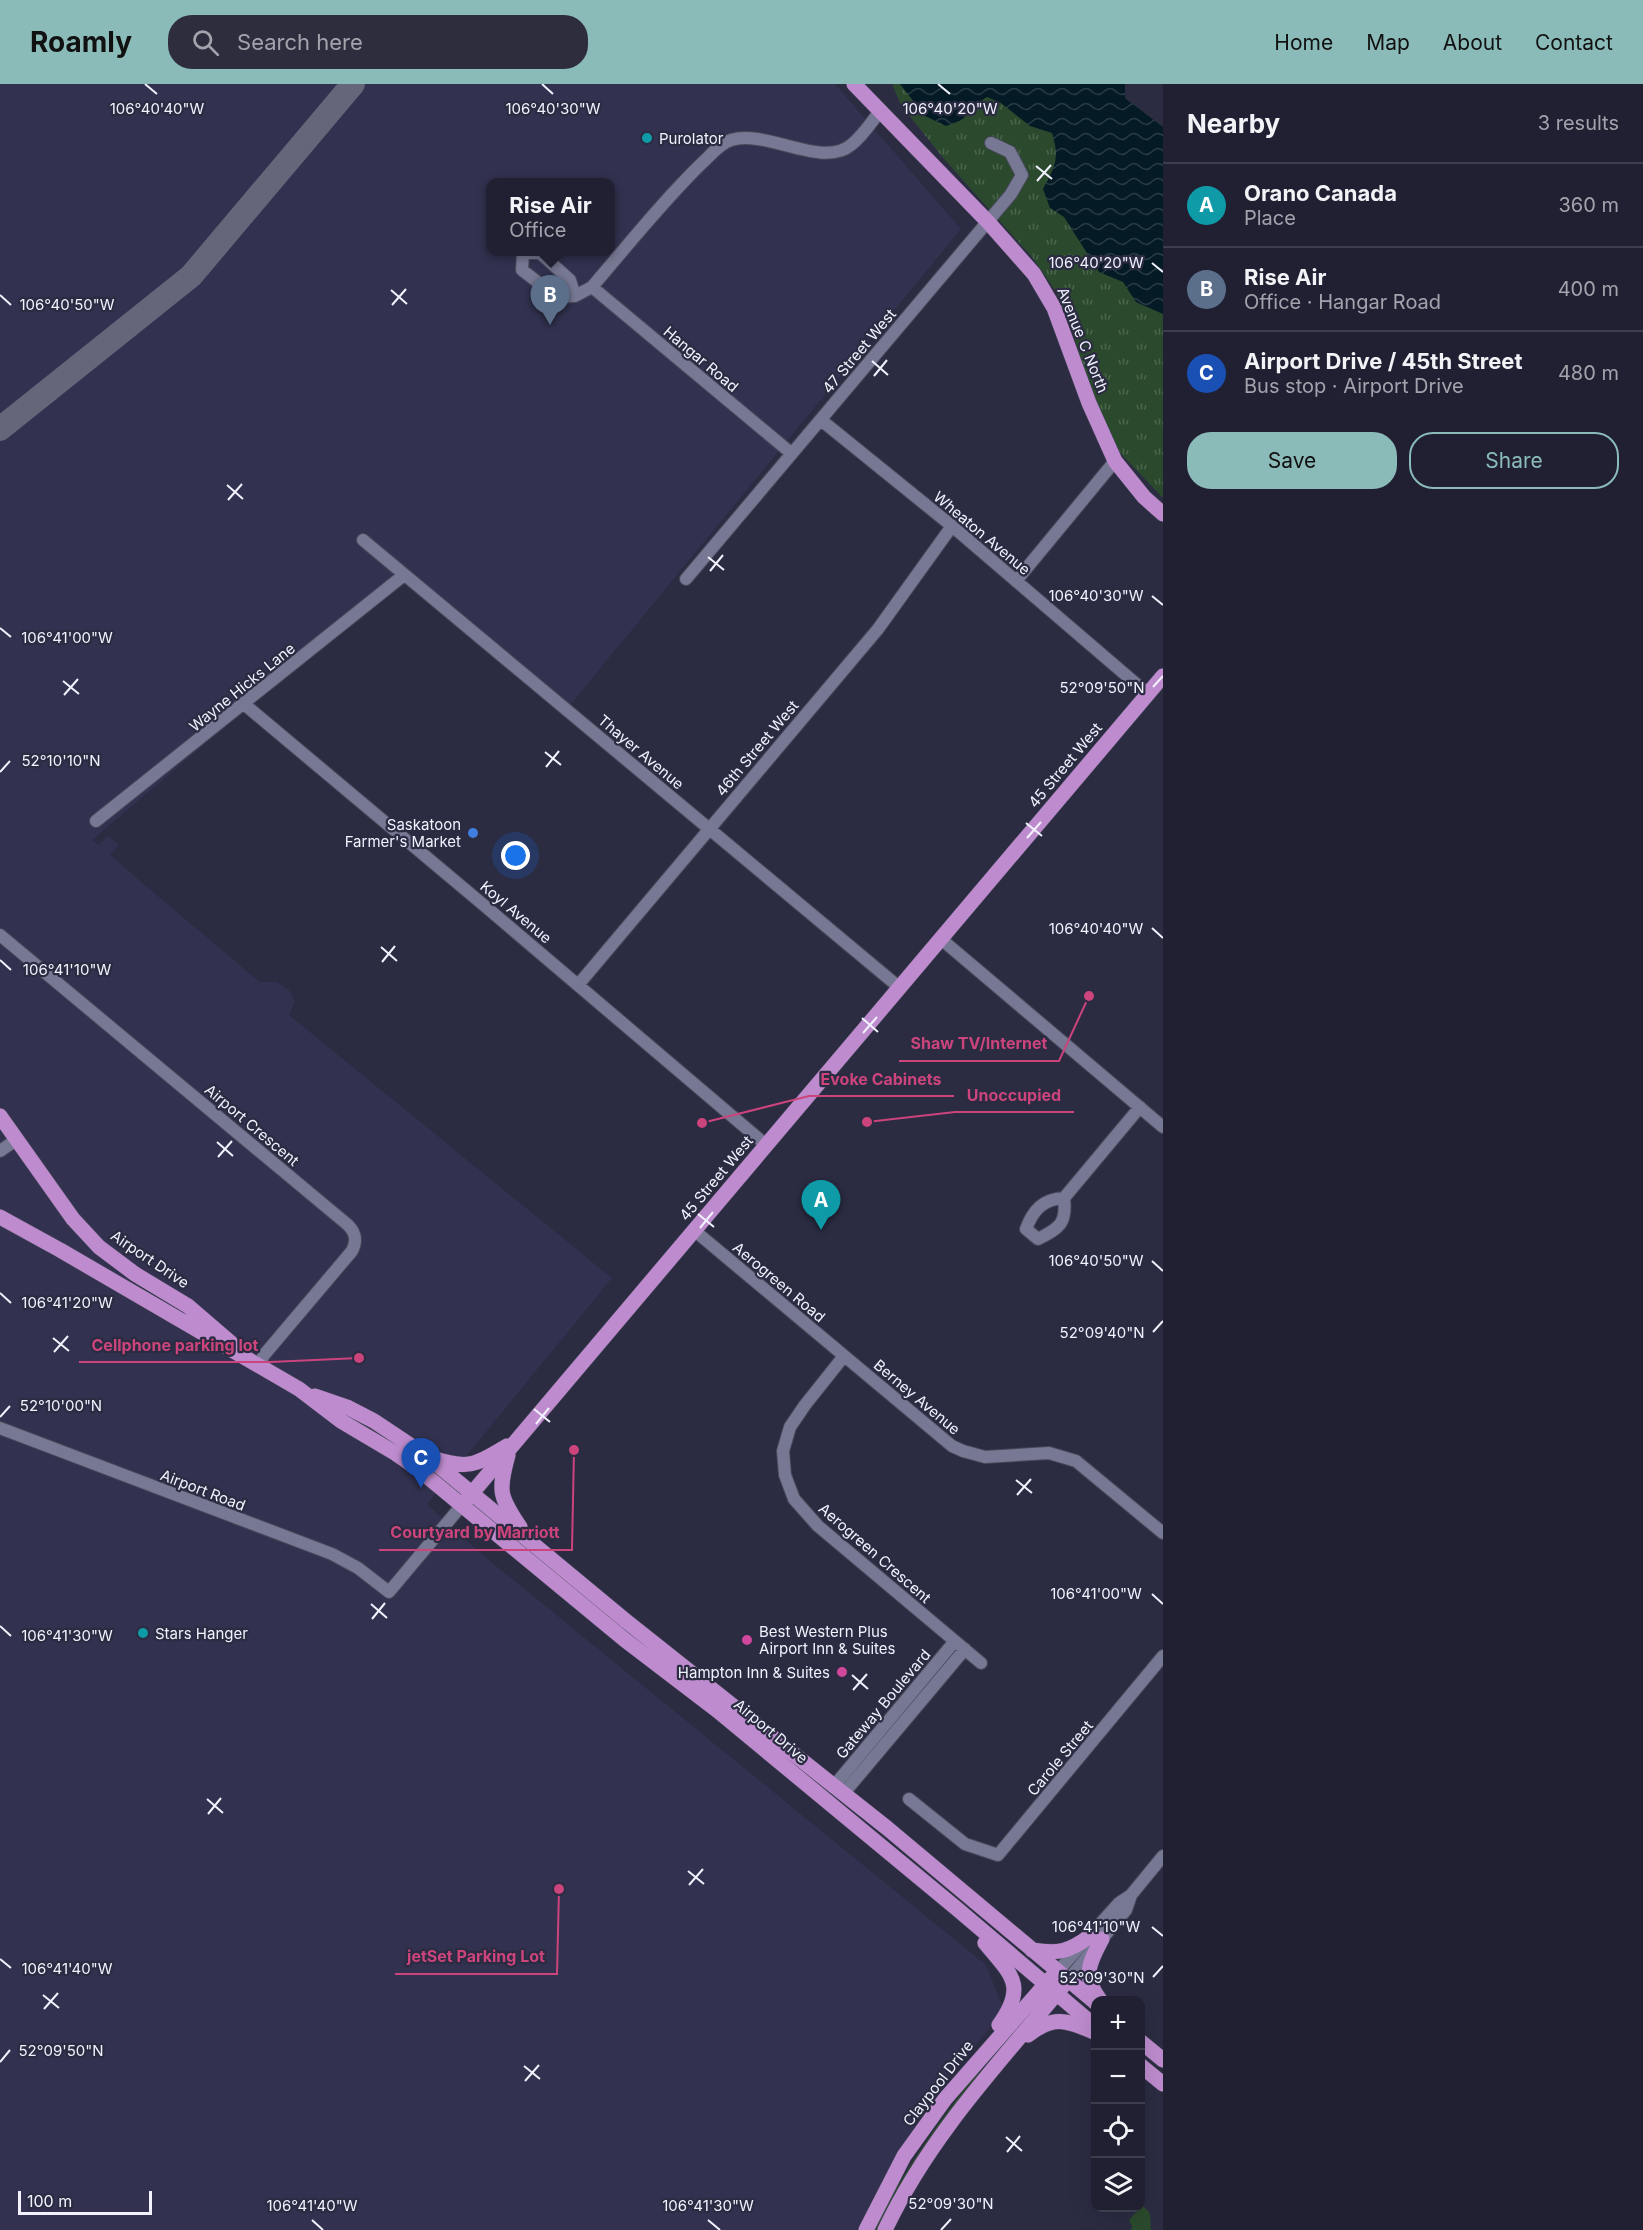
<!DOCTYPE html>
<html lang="en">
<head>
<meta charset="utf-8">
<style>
  :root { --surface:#202032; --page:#2d2d3e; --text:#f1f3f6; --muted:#a2a3ac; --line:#3d3e4d; --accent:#8bbbb9 }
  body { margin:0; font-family:Inter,sans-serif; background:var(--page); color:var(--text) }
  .controls { position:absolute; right:18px; bottom:18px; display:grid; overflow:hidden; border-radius:12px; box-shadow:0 6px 24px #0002 }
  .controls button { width:54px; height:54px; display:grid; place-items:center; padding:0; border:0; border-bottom:2px solid var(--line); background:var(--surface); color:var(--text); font:30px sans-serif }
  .scale { position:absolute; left:18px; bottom:15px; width:134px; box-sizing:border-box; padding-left:6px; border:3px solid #f1f2fe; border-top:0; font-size:16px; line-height:21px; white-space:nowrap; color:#f1f2fe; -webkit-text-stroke:4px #2b2b42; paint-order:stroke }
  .you { position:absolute; left:516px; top:772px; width:21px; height:21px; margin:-15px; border:4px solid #fff; border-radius:50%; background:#1a73e8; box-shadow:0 0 0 9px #1a73e833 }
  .badge { display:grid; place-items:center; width:39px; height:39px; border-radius:50%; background:var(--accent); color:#fff; font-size:20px; font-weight:700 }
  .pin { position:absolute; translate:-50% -50px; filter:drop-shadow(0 2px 3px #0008) }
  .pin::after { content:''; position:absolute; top:32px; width:21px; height:18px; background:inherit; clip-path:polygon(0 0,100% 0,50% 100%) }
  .popup { position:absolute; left:486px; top:94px; width:129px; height:78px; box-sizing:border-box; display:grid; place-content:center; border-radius:12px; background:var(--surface); filter:drop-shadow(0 2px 4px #0005); font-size:20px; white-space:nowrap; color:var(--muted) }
  .popup b { font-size:22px; color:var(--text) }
  .popup::after { content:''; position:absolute; left:50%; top:100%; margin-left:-12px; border:12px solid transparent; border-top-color:var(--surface) }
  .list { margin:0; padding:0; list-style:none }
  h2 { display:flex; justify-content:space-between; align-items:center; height:78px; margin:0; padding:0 24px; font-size:26px }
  h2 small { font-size:20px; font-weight:400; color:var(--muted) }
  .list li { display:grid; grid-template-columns:39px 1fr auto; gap:18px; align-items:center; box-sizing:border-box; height:84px; padding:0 24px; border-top:2px solid var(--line) }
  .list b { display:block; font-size:22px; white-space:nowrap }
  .list p { margin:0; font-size:20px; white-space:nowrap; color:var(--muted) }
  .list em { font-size:20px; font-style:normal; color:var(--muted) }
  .actions { display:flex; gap:12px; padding:18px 24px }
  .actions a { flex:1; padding:14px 0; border:2px solid var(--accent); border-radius:24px; text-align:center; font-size:21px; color:var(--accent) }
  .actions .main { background:var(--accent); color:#111 }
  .icon { flex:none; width:33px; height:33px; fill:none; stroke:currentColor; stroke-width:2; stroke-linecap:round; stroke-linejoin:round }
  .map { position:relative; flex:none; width:1163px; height:2146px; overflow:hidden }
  header { display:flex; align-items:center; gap:36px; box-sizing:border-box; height:84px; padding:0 30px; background:var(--accent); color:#111 }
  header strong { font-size:28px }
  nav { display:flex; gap:33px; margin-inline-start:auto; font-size:21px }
  .search { width:420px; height:54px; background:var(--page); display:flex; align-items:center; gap:15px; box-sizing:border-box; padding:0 21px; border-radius:24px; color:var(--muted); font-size:22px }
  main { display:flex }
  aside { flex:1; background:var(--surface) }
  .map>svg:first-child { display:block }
  .built { fill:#32314f; fill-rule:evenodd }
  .grass { fill:#2b4a2d }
  .park { fill:url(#park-tufts) }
  .water { fill:url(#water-waves) }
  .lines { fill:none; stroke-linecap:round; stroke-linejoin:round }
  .taxiway { stroke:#66667a; stroke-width:24 }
  .minor-casing { stroke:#49495b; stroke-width:14 }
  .major-casing { stroke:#49495b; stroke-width:16 }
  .minor { stroke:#777893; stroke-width:12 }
  .major { stroke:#be8cce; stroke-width:15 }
  .ticks { fill:none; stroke:#f1f2fe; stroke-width:2 }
  .culture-dot { fill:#0f9aa8; stroke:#2b2b42; stroke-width:2 }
  .shop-dot { fill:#3f7fe0; stroke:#2b2b42; stroke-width:2 }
  .hotel-dot { fill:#d1479c; stroke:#2b2b42; stroke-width:2 }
  .labels { text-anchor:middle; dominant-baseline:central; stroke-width:4.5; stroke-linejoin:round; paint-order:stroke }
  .poi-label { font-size:15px; fill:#f1f2fe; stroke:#2b2b42; text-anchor:start }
  .street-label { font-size:15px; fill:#f1f2fe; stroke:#2b2b42 }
  .ticks-label { font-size:15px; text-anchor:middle; fill:#f1f2fe; stroke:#2b2b42; stroke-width:4.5; stroke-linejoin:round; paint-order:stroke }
  .leader { fill:none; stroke:#cb447c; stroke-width:2 }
  .callout-dot { fill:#cb447c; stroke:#2b2b42; stroke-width:2 }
  .callout-label { font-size:16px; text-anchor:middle; font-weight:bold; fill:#cb447c; stroke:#2b2b42; stroke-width:4.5; stroke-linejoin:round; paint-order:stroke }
</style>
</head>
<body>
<header>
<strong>Roamly</strong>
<div class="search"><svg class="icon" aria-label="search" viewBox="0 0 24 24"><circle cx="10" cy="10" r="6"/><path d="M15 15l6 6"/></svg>Search here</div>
<nav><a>Home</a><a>Map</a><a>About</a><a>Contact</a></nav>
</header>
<main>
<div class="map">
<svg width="1163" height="2146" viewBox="0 0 1163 2146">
  <defs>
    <pattern id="park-tufts" width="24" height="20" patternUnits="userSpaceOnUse" patternTransform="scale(1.5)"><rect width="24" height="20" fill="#2b4a2d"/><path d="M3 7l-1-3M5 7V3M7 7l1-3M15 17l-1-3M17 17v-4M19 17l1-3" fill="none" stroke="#4a654c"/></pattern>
    <pattern id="water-waves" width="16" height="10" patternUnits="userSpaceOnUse" patternTransform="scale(1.5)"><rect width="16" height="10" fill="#041a25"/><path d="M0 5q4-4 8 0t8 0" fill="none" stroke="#293c46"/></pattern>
  </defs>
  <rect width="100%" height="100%" fill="#2b2b42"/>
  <path class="built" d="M 0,0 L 835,0 L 961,145 L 567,625 L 404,491 L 92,756 L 99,761 L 108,752 L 119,761 L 110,771 L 153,808 L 260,898 L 277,898 L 289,906 L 295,917 L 289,931 L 612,1194 L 427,1420 L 479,1468 L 986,1881 L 1004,1926 L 921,2030 L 860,2146 L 0,2146 ZM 490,98 L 610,98 L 610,168 L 490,168 Z"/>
  <path class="grass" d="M 987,1977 L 878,2146 L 874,2146 C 906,2082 942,2032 987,1977 Z
    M 1142,2121 L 1150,2129 L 1151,2146 L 1131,2146 L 1132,2142 L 1129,2136 Z"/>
  <path class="park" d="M 892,0 L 1125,0 L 1125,14 L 1163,43 L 1163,414 L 1121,370 L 1098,328 L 1073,250 L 1057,209 L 1032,173 L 944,75 L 901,21 Z"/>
  <path class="water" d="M 900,0 L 1125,0 L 1125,14 L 1163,43 L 1163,230 L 1136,218 L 1123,198 L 1099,188 L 1064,133 L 1050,124 L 1043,105 C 1055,82 1060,75 1052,49 L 1030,42 L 1001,19 L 987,13 L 973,22 L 962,36 L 946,42 L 925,32 Z"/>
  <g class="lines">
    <path class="taxiway" d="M 0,345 L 191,192 L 353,0"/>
    <defs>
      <path id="minor" d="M 592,203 C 628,161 663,117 702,79 C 711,71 719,60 731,56 C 767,45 822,85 851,61 C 863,52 872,37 881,26
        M 575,212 L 570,196 L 540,169 L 523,169 L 522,186 L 557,213 L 575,212 L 592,203 L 791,369
        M 821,336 L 952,442 L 1148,610
        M 363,456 L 900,904
        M 686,495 L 1011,110 L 1022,91 L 1010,68 L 991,59
        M 1016,497 L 1115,377
        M 244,620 L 486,823 L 766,1061
        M 96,737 L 404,491
        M 0,851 L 348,1141 C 356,1149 357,1157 352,1167 L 264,1271 L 258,1282
        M 941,855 L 1163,1043
        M 578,901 L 878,545 L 952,442
        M 0,1067 L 16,1056
        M 1064,1114 C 1067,1139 1060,1144 1038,1155 L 1026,1145 C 1033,1126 1043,1115 1064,1114 L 1140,1023
        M 695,1147 L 952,1362 L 963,1367 L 985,1373 L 1049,1369 L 1076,1377 L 1163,1449
        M 844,1272 L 805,1321 L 790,1343 L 783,1367 L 785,1391 L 794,1415 L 818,1442 L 981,1579
        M 0,1344 L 332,1470 L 358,1484 L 389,1508 L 462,1421
        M 834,1702 L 955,1557
        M 844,1709 L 965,1565
        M 909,1715 L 965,1760 L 998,1771 L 1163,1572
        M 1058,1887 L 1119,1819 L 1131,1811 L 1163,1772
        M 1068,1896 L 1126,1826 L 1131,1811"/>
      <path id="major" d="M 854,0 L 988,138 L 1034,190 L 1054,224 L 1089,319 L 1115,377 L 1144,413 L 1163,430
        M 0,1032 L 73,1135 L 99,1163 L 135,1190 L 188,1222 L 231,1259
        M 0,1133 L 60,1166 L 299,1305 L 341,1337 L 395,1369 L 418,1385 L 625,1556 L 718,1627 L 956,1824 L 1096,1943
        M 315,1312 L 347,1323 L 374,1337 L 428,1373 L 626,1537 L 887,1744 L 1096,1919
        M 508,1371 C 498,1407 499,1412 520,1443
        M 435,1375 C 470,1386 477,1380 507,1362
        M 462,1421 L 1163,592
        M 985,1859 C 1012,1891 1027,1902 999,1941
        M 1032,1866 C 1058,1870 1069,1868 1090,1852
        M 1100,1916 C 1082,1892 1089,1879 1102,1855
        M 1028,1951 C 1054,1931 1065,1936 1094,1948
        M 1140,1957 L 1163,1976
        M 1140,1981 L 1163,2000
        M 866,2146 L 904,2072 L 945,2015 L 1051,1894
        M 885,2146 C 928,2054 998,1980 1063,1902"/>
    </defs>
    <use href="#minor" class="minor-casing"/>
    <use href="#major" class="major-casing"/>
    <use href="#minor" class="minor"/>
    <use href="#major" class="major"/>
  </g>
  <path class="ticks" d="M 145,0 L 157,10M 542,0 L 553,10M 938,0 L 950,10M 1036,82 L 1052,95M 1037,97 L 1051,81M 1152,179 L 1163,188M 391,206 L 407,220M 0,211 L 11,221M 392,221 L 406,205M 872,277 L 888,291M 874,292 L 887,276M 227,401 L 243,415M 228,416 L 242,400M 708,473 L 724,486M 710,487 L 723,471M 1152,512 L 1163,521M 0,544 L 11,553M 63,597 L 79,610M 1153,603 L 1163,592M 64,611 L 78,595M 545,668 L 561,681M 546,683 L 559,667M 0,688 L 10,677M 1026,739 L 1042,752M 1027,754 L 1041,738M 1152,844 L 1163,854M 381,863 L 397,877M 0,876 L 11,886M 382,878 L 395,862M 862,934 L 878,948M 863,949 L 877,933M 217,1058 L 233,1072M 218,1073 L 232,1057M 698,1130 L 714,1143M 700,1144 L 713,1128M 1152,1177 L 1163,1187M 0,1209 L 11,1219M 1153,1248 L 1163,1237M 53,1254 L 69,1267M 54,1268 L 68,1252M 534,1325 L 550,1338M 0,1333 L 10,1322M 536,1340 L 549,1324M 1016,1396 L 1032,1409M 1017,1411 L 1031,1395M 1152,1510 L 1163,1520M 371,1520 L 387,1534M 372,1535 L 385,1519M 0,1542 L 11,1552M 852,1591 L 868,1605M 853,1606 L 867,1590M 207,1715 L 223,1729M 208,1730 L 221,1714M 688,1787 L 704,1800M 689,1801 L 703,1785M 1152,1843 L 1163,1852M 0,1875 L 11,1884M 1153,1893 L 1163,1882M 43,1911 L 59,1924M 44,1925 L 58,1909M 0,1978 L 10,1966M 524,1982 L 540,1995M 525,1997 L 539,1981M 1006,2053 L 1022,2067M 1007,2068 L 1020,2052M 312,2136 L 323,2146M 708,2136 L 720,2146M 941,2146 L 951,2135"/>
  <g class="culture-dot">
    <circle cx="647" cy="54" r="6"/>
    <circle cx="143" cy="1549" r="6"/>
  </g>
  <circle class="shop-dot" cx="473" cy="749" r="6"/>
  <g class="hotel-dot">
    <circle cx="747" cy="1556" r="6"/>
    <circle cx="842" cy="1588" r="6"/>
  </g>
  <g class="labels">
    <g class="poi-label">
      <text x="659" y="54">Purolator</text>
      <text x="461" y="740" text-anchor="end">Saskatoon<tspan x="461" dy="17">Farmer's Market</tspan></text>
      <text x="759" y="1547">Best Western Plus<tspan x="759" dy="17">Airport Inn &amp; Suites</tspan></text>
      <text x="155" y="1549">Stars Hanger</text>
      <text x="830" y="1588" text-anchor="end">Hampton Inn &amp; Suites</text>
    </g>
    <g class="street-label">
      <text transform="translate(1083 256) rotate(68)">Avenue C North</text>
      <text transform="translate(859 267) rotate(-50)">47 Street West</text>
      <text transform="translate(701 275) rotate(40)">Hangar Road</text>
      <text transform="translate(982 449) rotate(40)">Wheaton Avenue</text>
      <text transform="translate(242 603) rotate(-39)">Wayne Hicks Lane</text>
      <text transform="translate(757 664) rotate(-50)">46th Street West</text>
      <text transform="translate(641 668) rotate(40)">Thayer Avenue</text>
      <text transform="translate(1065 681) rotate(-50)">45 Street West</text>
      <text transform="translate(516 828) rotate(40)">Koyl Avenue</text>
      <text transform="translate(252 1041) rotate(40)">Airport Crescent</text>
      <text transform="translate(716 1094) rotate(-50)">45 Street West</text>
      <text transform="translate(150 1175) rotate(34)">Airport Drive</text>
      <text transform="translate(779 1198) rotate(40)">Aerogreen Road</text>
      <text transform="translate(917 1313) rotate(40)">Berney Avenue</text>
      <text transform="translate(203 1406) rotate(21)">Airport Road</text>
      <text transform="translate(875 1469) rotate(41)">Aerogreen Crescent</text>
      <text transform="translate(883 1620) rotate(-50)">Gateway Boulevard</text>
      <text transform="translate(771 1647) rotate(40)">Airport Drive</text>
      <text transform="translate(1060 1674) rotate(-50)">Carole Street</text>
      <text transform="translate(938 1999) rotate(-52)">Claypool Drive</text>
    </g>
  </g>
  <g class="ticks-label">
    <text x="157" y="30">106°40'40"W</text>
    <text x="553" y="30">106°40'30"W</text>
    <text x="950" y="30">106°40'20"W</text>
    <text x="1096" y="184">106°40'20"W</text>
    <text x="67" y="226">106°40'50"W</text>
    <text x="1096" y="517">106°40'30"W</text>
    <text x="67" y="559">106°41'00"W</text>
    <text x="1102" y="609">52°09'50"N</text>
    <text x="61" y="682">52°10'10"N</text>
    <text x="1096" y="850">106°40'40"W</text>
    <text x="67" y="891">106°41'10"W</text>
    <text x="1096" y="1182">106°40'50"W</text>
    <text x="67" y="1224">106°41'20"W</text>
    <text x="1102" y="1254">52°09'40"N</text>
    <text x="61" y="1327">52°10'00"N</text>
    <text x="1096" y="1515">106°41'00"W</text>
    <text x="67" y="1557">106°41'30"W</text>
    <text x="1096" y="1848">106°41'10"W</text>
    <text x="67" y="1890">106°41'40"W</text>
    <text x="1102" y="1899">52°09'30"N</text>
    <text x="61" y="1972">52°09'50"N</text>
    <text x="951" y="2125">52°09'30"N</text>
    <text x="312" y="2127">106°41'40"W</text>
    <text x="708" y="2127">106°41'30"W</text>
  </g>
  <path class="leader" d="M1089 912L1059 977H899M702 1039L809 1012H954M867 1038L955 1028H1074M359 1274L270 1278H79M574 1366L572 1466H379M559 1805L557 1890H395"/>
  <g class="callout-dot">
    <circle cx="1089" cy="912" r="6"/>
    <circle cx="702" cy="1039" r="6"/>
    <circle cx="867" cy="1038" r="6"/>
    <circle cx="359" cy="1274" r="6"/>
    <circle cx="574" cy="1366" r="6"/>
    <circle cx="559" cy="1805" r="6"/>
  </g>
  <g class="callout-label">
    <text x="979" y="965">Shaw TV/Internet</text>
    <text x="881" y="1001">Evoke Cabinets</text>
    <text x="1014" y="1017">Unoccupied</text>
    <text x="175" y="1267">Cellphone parking lot</text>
    <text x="475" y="1454">Courtyard by Marriott</text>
    <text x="476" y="1878">jetSet Parking Lot</text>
  </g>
</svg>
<div class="controls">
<button>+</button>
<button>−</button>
<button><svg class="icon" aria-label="locate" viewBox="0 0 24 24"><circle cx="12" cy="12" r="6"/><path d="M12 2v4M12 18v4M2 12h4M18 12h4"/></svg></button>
<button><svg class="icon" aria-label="layers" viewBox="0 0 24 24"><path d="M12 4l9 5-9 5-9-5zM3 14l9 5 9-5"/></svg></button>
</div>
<div class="scale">100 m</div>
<div class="you"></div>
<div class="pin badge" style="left:821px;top:1146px;background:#0f9aa8">A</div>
<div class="pin badge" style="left:550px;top:241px;background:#5c6f8a">B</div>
<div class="popup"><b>Rise Air</b>Office</div>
<div class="pin badge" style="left:421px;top:1404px;background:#1a4fb4">C</div>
</div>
<aside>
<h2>Nearby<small>3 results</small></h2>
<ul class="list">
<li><span class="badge" style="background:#0f9aa8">A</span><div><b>Orano Canada</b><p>Place</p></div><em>360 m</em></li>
<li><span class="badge" style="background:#5c6f8a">B</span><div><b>Rise Air</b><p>Office · Hangar Road</p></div><em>400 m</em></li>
<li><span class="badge" style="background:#1a4fb4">C</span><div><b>Airport Drive / 45th Street</b><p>Bus stop · Airport Drive</p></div><em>480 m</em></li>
</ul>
<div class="actions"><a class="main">Save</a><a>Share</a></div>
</aside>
</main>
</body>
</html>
